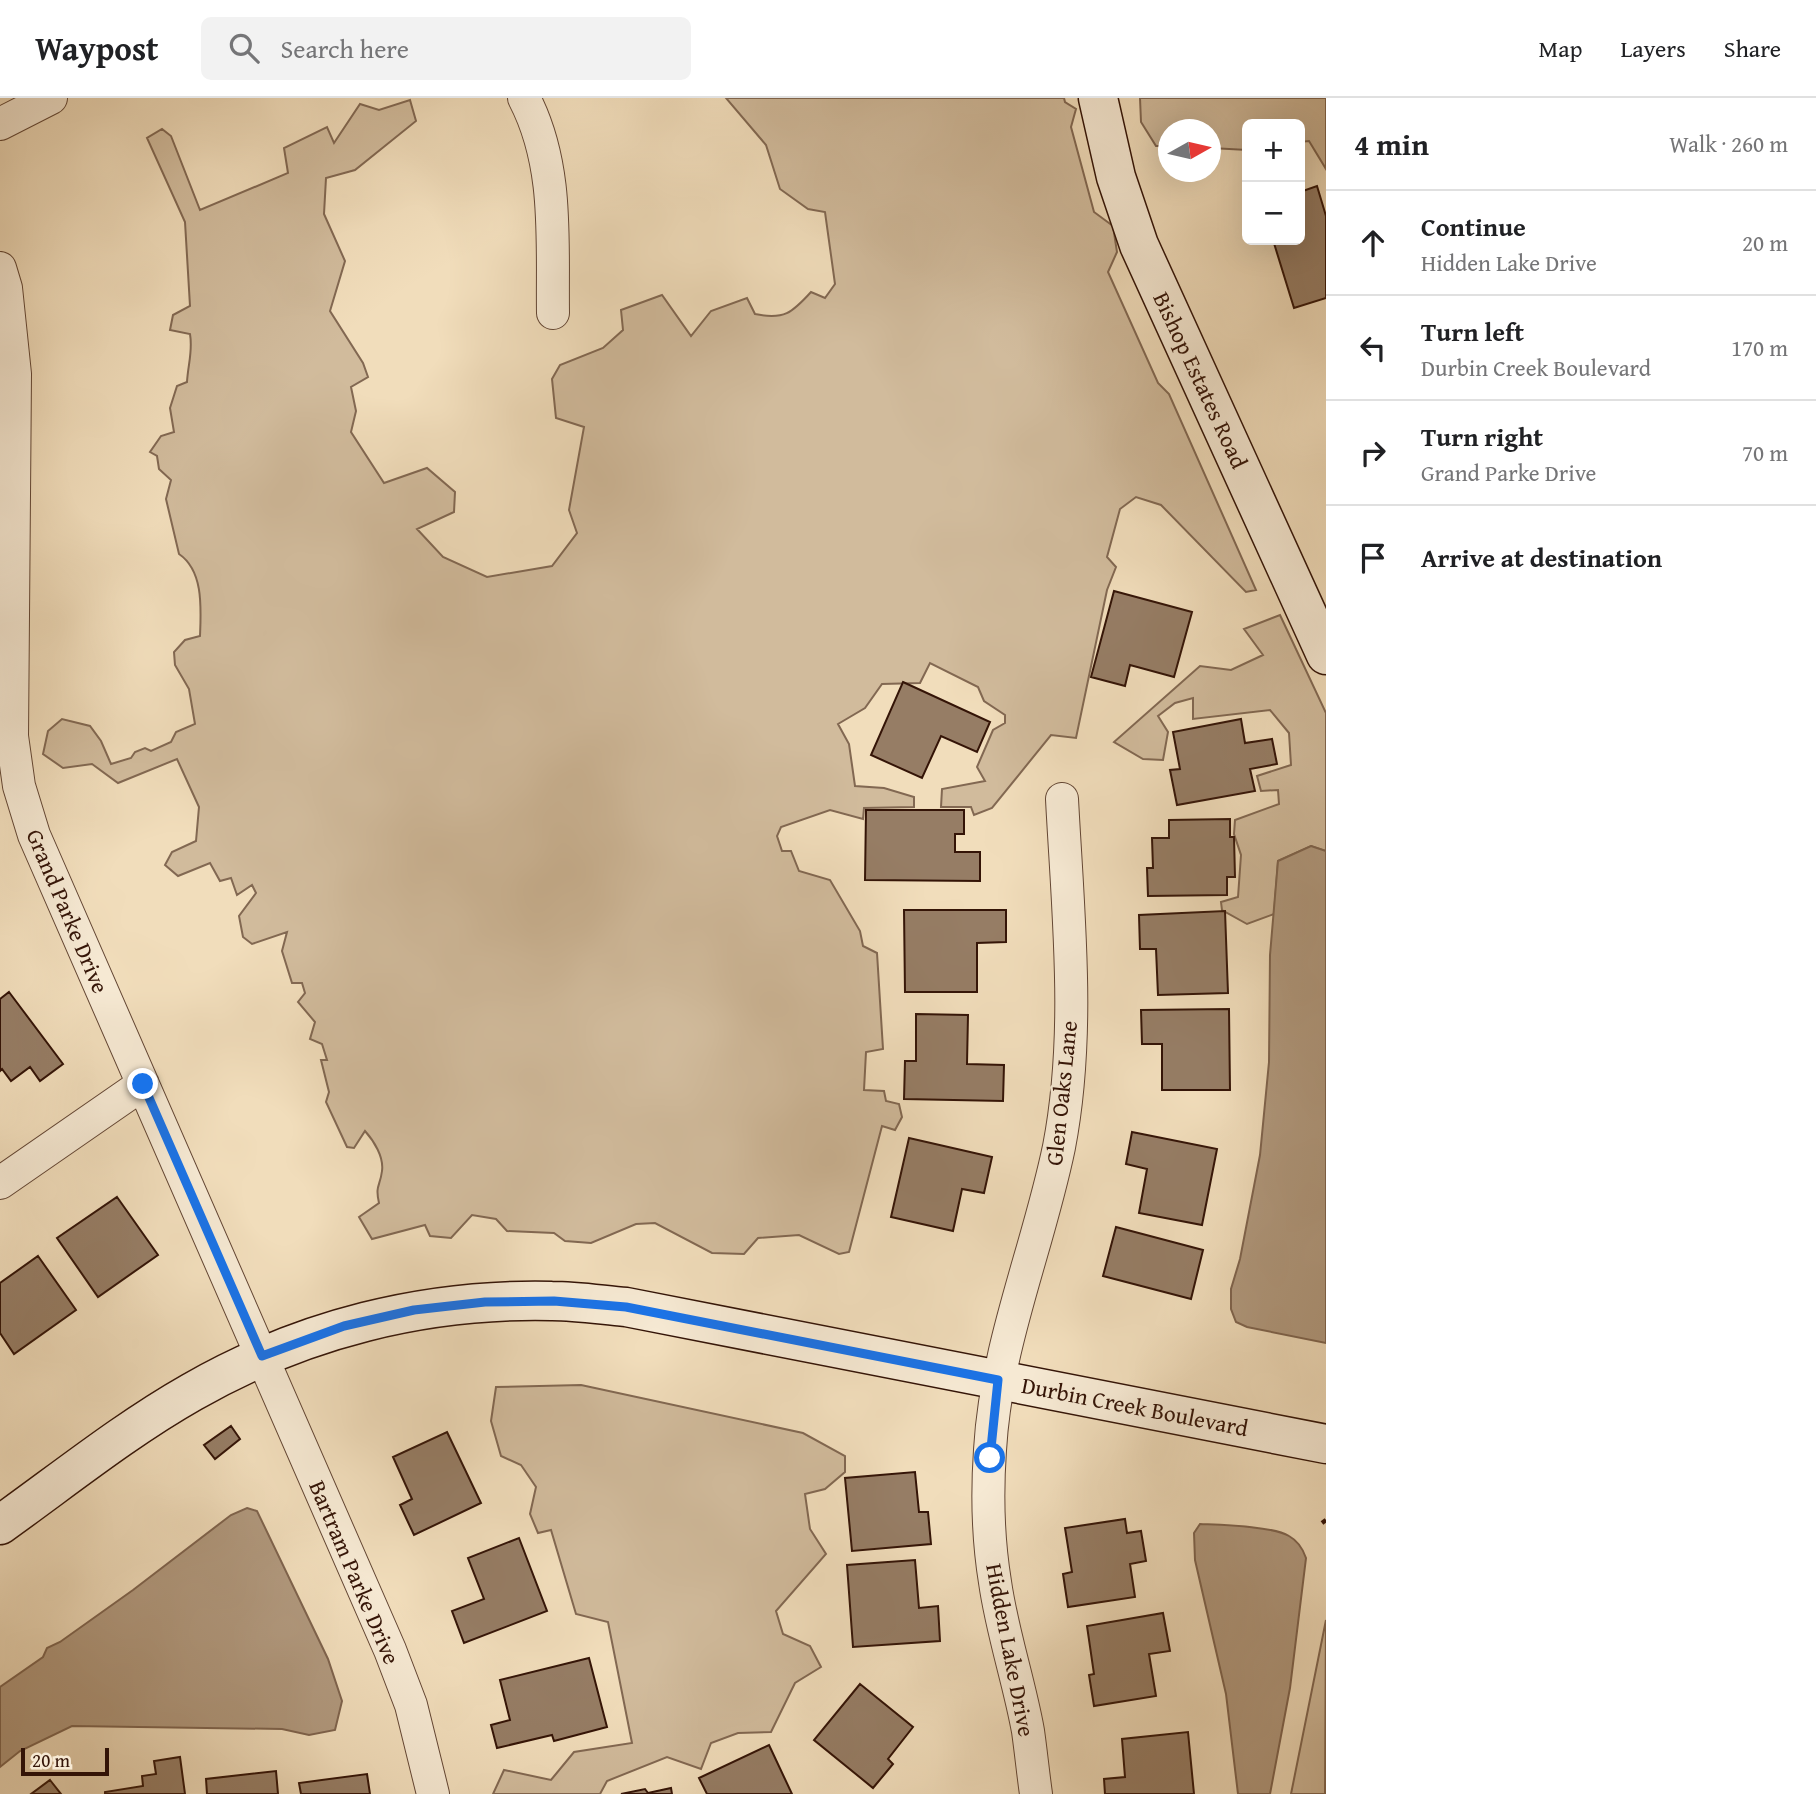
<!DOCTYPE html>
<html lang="en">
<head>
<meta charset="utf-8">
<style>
  :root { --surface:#fff; --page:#f2f2f2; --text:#202124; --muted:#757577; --line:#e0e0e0 }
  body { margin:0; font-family:"Gentium Book Plus",serif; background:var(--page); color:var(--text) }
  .controls { position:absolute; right:21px; top:21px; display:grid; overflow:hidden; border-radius:10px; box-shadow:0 7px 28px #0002 }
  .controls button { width:63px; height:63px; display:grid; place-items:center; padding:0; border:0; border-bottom:2px solid var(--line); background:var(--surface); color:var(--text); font:35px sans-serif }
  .compass { position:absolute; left:1158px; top:21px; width:63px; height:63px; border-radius:50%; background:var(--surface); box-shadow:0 7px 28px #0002; rotate:82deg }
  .scale { position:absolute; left:21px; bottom:18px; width:88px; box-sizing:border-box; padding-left:7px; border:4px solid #341407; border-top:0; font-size:19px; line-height:24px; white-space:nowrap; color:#341407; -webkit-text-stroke:5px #f6e9d3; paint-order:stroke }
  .stop { position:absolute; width:21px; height:21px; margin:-16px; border:5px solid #1a73e8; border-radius:50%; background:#fff }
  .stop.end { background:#1a73e8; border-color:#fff; box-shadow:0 2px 7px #0008 }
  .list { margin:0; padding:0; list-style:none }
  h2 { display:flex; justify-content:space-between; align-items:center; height:91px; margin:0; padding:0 28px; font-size:30px }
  h2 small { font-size:23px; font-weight:400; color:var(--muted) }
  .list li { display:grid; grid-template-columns:46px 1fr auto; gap:21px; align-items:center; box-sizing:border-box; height:105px; padding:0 28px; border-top:2px solid var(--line) }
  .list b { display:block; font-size:26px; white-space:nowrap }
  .list p { margin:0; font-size:23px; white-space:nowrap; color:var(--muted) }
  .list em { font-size:23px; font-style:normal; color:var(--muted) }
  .icon { flex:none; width:38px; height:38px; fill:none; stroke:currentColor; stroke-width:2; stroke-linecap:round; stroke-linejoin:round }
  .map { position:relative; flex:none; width:1326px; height:1696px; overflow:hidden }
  header { display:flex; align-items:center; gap:42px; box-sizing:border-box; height:98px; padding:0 35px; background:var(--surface); border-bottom:2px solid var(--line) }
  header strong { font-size:33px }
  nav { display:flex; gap:38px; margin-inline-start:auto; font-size:24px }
  .search { width:490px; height:63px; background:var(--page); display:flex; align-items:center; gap:18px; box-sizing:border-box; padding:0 24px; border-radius:10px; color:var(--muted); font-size:26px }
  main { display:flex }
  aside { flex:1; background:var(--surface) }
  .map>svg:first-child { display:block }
  .green { fill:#d1bb9c; stroke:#826852; stroke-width:2 }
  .water { fill:#b1997e; stroke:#7f644e; stroke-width:2 }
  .building { fill:#967d65; stroke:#341407; stroke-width:2 }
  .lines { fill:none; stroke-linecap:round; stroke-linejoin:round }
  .street-casing { stroke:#634634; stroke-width:34 }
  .secondary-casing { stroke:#341407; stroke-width:41 }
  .path { stroke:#341407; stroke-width:4.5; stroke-dasharray:5 3.5; stroke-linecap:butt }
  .street { stroke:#f6e9d3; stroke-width:32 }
  .secondary { stroke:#f6e9d3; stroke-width:38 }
  .route { stroke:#1a73e8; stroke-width:9 }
  .labels { text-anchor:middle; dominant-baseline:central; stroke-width:5; stroke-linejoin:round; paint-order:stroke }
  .street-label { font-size:23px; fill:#341407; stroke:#f6e9d3 }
</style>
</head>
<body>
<header>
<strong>Waypost</strong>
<div class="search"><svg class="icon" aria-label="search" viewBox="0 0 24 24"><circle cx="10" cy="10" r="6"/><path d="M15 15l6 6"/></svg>Search here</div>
<nav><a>Map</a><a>Layers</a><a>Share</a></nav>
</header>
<main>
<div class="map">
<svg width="1326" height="1696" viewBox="0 0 1326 1696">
  <rect width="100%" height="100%" fill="#f1ddbb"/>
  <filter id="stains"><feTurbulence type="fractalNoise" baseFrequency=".00286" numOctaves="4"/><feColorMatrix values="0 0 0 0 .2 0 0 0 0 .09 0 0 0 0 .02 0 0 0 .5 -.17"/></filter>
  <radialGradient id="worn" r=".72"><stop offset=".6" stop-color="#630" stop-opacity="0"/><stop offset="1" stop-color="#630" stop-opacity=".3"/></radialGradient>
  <path class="green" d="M 726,0 L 1064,0 L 1065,4 L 1076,11 L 1071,29 L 1094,114 L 1113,128 L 1117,154 L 1108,174 L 1158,285 L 1169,296 L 1256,492 L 1246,494 L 1161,407 L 1136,399 L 1120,411 L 1107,459 L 1116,469 L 1107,492 L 1076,640 L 1051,637 L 992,710 L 974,717 L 971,709 L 941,709 L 942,691 L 985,683 L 977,669 L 993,632 L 1005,625 L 1005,617 L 984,603 L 978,589 L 930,565 L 920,585 L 882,586 L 865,610 L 838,626 L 849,646 L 855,688 L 884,690 L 914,699 L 914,709 L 864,710 L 863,721 L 830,712 L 781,729 L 777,738 L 782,753 L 791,753 L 799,773 L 830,782 L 860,833 L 863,848 L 877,855 L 883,951 L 866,954 L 864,992 L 884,993 L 886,1003 L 899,1006 L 902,1019 L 895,1032 L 882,1028 L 849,1154 L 839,1156 L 799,1137 L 758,1140 L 744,1156 L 712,1155 L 655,1125 L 636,1126 L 591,1145 L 565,1143 L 554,1135 L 507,1133 L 496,1121 L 472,1117 L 451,1140 L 430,1138 L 425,1127 L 372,1141 L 359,1119 L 379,1105 C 375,1087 380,1089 382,1073 C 384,1059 374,1043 365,1033 L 354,1050 L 347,1049 L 326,1004 L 329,994 L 321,962 L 327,962 L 322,946 L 310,941 L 315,924 L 298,904 L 305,895 L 302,885 L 292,885 L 282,853 L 287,834 L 252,846 L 243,839 L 239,818 L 256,795 L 252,787 L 237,797 L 231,780 L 220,783 L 210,765 L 178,778 L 165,767 L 172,754 L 196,743 L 199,709 L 177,661 L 118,685 L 92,666 L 63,670 L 43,656 L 48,633 L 62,621 L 90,628 L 101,643 L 111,666 L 131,660 L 135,654 L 145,650 L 151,653 L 171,644 L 176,634 L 195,626 L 189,591 L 175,567 L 174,554 L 185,542 L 200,538 C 201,511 204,473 179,456 L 166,401 L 171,382 L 159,371 L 157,358 L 150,354 L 161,338 L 174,334 L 170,310 L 177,288 L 187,284 C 188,266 193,253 190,236 L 170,232 L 173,217 L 190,208 L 185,124 L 147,40 L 162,31 L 171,38 L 200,112 L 288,75 L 284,50 L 327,29 L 334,45 L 360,6 L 379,12 L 410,2 L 416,23 L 355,72 L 326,80 L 324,116 L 345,163 L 330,213 L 363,265 L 368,279 L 351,289 L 356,313 L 351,334 L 384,385 L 427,370 L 455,394 L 454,414 L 417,431 L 443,459 L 487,479 L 552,468 L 577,435 L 569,412 L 584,329 L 556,320 L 552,281 L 560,267 L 603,250 L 623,232 L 621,212 L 662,197 L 691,238 L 711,213 L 747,200 L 755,216 C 784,222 792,215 811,194 L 825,200 L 835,186 L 825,114 L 808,111 L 780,91 L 766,47 Z
    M 1140,0 L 1326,0 L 1326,71 L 1309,43 L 1300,44 L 1300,26 L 1247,26 L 1247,52 L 1211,50 L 1210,32 L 1168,32 L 1168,48 L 1156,48 L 1141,24 Z
    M 1280,517 L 1326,615 L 1326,753 L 1311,748 L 1278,763 L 1274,816 L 1247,826 L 1222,812 L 1221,804 L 1238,799 L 1241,757 L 1234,736 L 1235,722 L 1279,706 L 1278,692 L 1261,693 L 1257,678 L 1291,667 L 1289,635 L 1270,612 L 1193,621 L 1193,600 L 1175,605 L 1158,618 L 1168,634 L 1163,662 L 1143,661 L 1114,644 L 1200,568 L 1231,572 L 1263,557 L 1244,531 Z
    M 581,1287 L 803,1335 L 845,1358 L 845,1374 L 825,1391 L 805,1396 L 810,1431 L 826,1456 L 776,1513 L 783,1536 L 810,1548 L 821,1569 L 795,1585 L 771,1634 L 738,1635 L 711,1645 L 701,1671 L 667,1659 L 607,1683 L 600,1696 L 493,1696 L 504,1672 L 551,1682 L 574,1654 L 632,1645 L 608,1524 L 576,1516 L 551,1432 L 538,1435 L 530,1416 L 536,1389 L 521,1367 L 501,1358 L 491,1323 L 496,1289 Z
    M 1326,1522 L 1325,1696 L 1291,1696 Z"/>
  <path class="water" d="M 1311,748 L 1326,753 L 1326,1245 L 1247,1229 L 1236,1224 L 1231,1211 L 1231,1191 L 1240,1161 L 1260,1057 L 1269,964 L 1270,857 L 1278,763 Z
    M 247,1410 L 257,1413 L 328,1561 L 342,1603 L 335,1632 L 309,1637 L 282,1631 L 72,1628 L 20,1653 L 0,1669 L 0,1589 L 43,1559 L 47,1550 L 60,1544 L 133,1492 L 231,1417 Z
    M 1200,1426 C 1221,1427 1272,1428 1289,1438 C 1298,1443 1303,1451 1306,1460 L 1290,1590 L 1270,1696 L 1238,1696 L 1226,1596 L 1195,1462 L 1194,1435 Z"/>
  <path class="building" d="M 1317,88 L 1326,118 L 1326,200 L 1294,210 L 1273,142 L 1300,142 L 1300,94 Z
    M 1114,493 L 1192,514 L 1174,579 L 1130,567 L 1125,588 L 1091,579 Z
    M 903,584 L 990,624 L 977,654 L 941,638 L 922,680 L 871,657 Z
    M 1241,621 L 1245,645 L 1272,641 L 1277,666 L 1250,671 L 1255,693 L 1177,707 L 1170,672 L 1180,671 L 1173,634 Z
    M 866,712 L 964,712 L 964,736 L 955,736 L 955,754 L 980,754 L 980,783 L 865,782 Z
    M 1230,721 L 1230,739 L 1234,739 L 1235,779 L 1227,779 L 1227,797 L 1148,798 L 1147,770 L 1153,770 L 1152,740 L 1169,740 L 1169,722 Z
    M 904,812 L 1006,812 L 1006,844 L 977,845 L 977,894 L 905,894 Z
    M 1225,813 L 1228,895 L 1158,897 L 1156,851 L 1140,851 L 1139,817 Z
    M 9,894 L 63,966 L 40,983 L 30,969 L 11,983 L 2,971 L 0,973 L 0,901 Z
    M 1229,911 L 1230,992 L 1162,992 L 1162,946 L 1142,946 L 1141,912 Z
    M 916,916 L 968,917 L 967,966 L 1004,967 L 1003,1003 L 904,1001 L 905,963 L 916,963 Z
    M 1132,1034 L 1217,1051 L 1202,1127 L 1139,1115 L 1147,1071 L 1126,1066 Z
    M 909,1040 L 992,1059 L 984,1095 L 962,1091 L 953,1133 L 891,1119 Z
    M 117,1099 L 158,1157 L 98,1199 L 57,1140 Z
    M 1116,1129 L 1203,1152 L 1191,1201 L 1103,1178 Z
    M 38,1158 L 76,1212 L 14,1256 L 0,1235 L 0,1185 Z
    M 231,1328 L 240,1341 L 215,1361 L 204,1347 Z
    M 447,1334 L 481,1405 L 414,1437 L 400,1407 L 412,1401 L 393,1359 Z
    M 915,1374 L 919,1414 L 928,1414 L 931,1446 L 852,1453 L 845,1380 Z
    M 1125,1421 L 1127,1435 L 1141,1433 L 1146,1463 L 1130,1466 L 1135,1499 L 1068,1509 L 1063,1476 L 1072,1474 L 1065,1430 Z
    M 519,1440 L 547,1513 L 464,1545 L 452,1513 L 484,1501 L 468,1460 Z
    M 915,1462 L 919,1510 L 938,1508 L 940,1543 L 853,1549 L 847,1467 Z
    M 1163,1515 L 1170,1553 L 1149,1556 L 1156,1598 L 1094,1608 L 1089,1577 L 1094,1576 L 1087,1528 Z
    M 589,1560 L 607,1629 L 554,1643 L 552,1637 L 497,1650 L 491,1627 L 510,1622 L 500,1582 Z
    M 860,1586 L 913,1629 L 888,1661 L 893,1666 L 873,1690 L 814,1642 Z
    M 1188,1634 L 1194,1696 L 1105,1696 L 1104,1681 L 1125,1679 L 1122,1641 Z
    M 769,1647 L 792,1696 L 707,1696 L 699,1680 Z
    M 180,1659 L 185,1696 L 105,1696 L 105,1694 L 143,1688 L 142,1678 L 156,1676 L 154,1663 Z
    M 276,1673 L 278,1696 L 207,1696 L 206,1681 Z
    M 367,1676 L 370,1696 L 301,1696 L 299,1685 Z
    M 50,1682 L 61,1696 L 31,1696 Z
    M 671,1690 L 672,1696 L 621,1696 L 645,1691 L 648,1695 Z"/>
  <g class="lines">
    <defs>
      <path id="street" d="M 524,0 C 559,67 552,142 553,215
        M 0,26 L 51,0
        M 0,170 L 6,190 L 15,276 L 12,638 L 19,688 L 34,737 L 390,1552 L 411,1607 L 433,1696
        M 0,1085 L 143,986
        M 1036,1696 C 1033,1675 1031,1654 1028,1633 C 1019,1583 1002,1534 995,1484 C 988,1441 987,1395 990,1352 C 996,1246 1038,1151 1059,1049 C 1081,935 1068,816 1062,701"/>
      <path id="secondary" d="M 1098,0 L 1116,79 L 1139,147 L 1326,557
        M 0,1427 C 63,1382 125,1332 192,1294 C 302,1231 425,1200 552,1203 C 577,1203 602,1207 626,1209 L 1326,1346"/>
    </defs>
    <use href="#street" class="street-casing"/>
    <use href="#secondary" class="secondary-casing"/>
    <path class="path" d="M 1322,1425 L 1326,1422"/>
    <use href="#street" class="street"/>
    <use href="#secondary" class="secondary"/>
  </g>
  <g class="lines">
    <path class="route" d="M 143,986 L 262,1258 L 344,1228 L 414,1212 L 485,1204 L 554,1203 L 626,1209 L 998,1282 L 990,1360"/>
  </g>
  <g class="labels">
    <g class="street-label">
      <text transform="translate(1201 282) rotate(65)">Bishop Estates Road</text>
      <text transform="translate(68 813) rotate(67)">Grand Parke Drive</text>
      <text transform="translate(1061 995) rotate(-84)">Glen Oaks Lane</text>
      <text transform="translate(1135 1308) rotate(11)">Durbin Creek Boulevard</text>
      <text transform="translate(355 1474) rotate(67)">Bartram Parke Drive</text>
      <text transform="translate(1011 1552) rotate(79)">Hidden Lake Drive</text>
    </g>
  </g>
  <rect width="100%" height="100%" filter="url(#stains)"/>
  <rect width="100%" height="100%" fill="url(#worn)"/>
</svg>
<div class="controls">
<button>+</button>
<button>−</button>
</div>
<svg class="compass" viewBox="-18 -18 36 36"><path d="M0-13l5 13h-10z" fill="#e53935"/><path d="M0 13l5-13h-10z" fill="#757577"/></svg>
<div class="scale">20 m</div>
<div class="stop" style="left:990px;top:1360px"></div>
<div class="stop end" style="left:143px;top:986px"></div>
</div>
<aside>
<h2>4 min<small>Walk · 260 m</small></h2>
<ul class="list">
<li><svg class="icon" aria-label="ahead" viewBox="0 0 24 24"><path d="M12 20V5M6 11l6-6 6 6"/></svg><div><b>Continue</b><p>Hidden Lake Drive</p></div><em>20 m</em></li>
<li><svg class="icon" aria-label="left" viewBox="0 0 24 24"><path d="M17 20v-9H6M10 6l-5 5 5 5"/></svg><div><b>Turn left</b><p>Durbin Creek Boulevard</p></div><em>170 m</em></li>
<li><svg class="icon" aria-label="right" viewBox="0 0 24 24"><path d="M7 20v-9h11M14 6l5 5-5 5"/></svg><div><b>Turn right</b><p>Grand Parke Drive</p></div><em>70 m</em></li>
<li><svg class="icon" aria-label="arrive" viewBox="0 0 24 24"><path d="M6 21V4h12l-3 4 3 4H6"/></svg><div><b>Arrive at destination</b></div></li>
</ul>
</aside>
</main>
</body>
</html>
